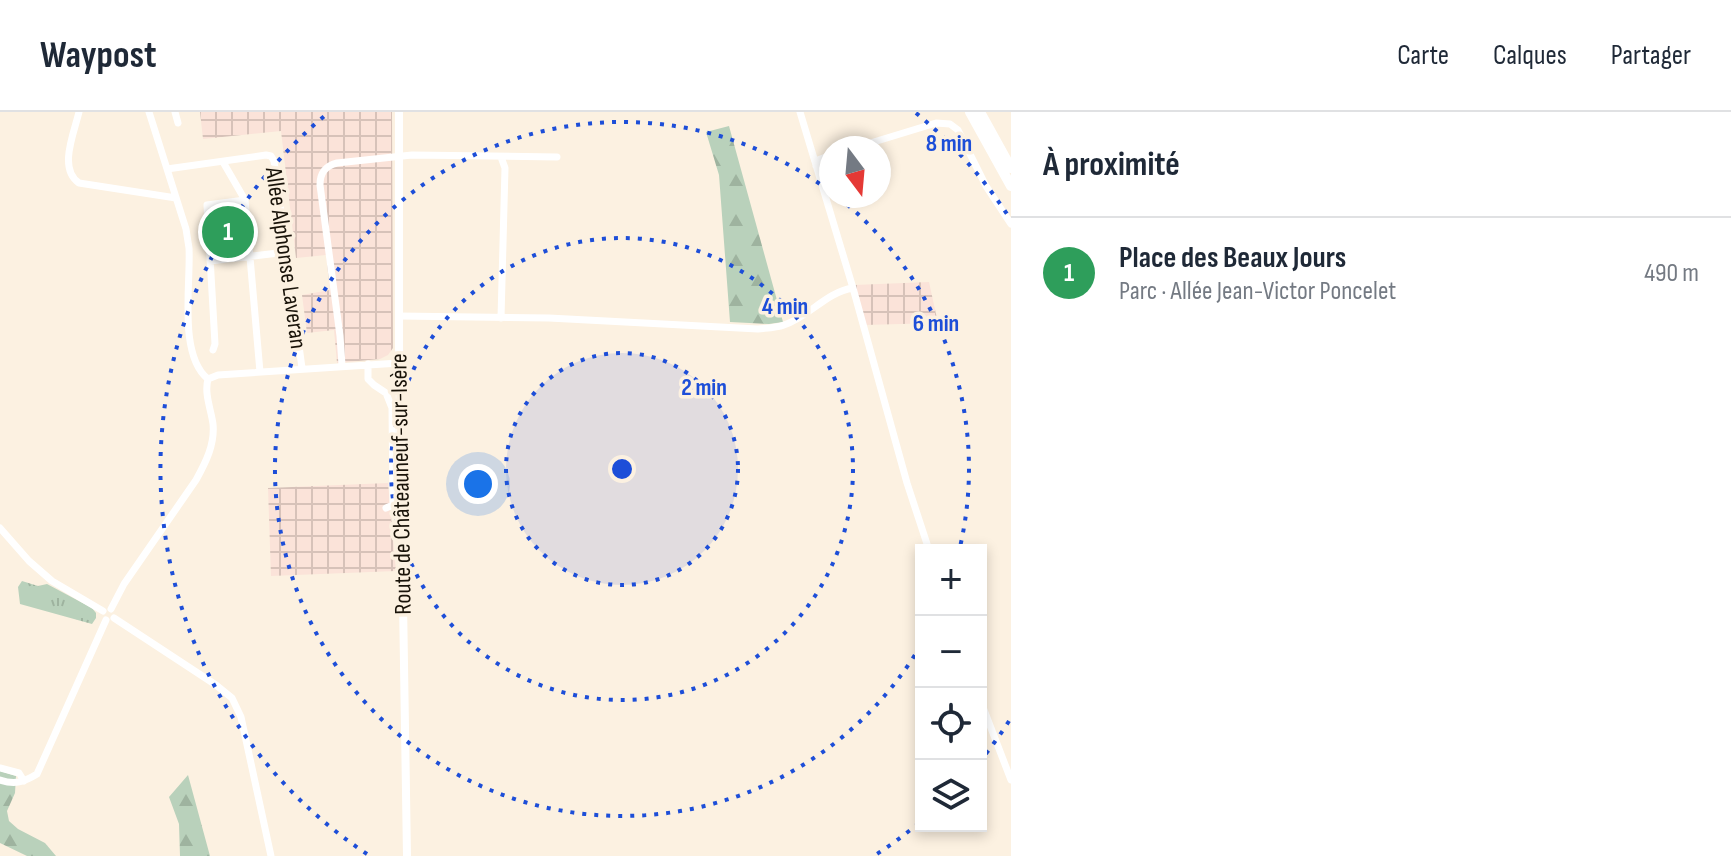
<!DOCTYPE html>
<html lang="fr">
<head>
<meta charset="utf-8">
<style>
  :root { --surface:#fff; --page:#f6f6f7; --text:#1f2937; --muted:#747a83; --line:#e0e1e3; --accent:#ea580c }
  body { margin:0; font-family:"Sofia Sans Condensed",sans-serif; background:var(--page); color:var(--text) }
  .controls { position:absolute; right:24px; bottom:24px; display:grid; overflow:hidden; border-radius:0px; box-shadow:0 4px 12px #0003 }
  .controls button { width:72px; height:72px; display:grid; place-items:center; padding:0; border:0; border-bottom:2px solid var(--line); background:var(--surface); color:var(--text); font:40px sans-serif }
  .compass { position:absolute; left:819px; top:24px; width:72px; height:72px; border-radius:50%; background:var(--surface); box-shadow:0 4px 12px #0003; rotate:164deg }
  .you { position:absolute; left:478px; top:372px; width:28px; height:28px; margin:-20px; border:6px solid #fff; border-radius:50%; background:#1a73e8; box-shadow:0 0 0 12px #1a73e833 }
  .badge { display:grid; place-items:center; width:52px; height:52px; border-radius:50%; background:var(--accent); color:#fff; font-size:26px; font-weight:700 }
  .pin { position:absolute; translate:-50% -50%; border:4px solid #fff; box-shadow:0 2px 8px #0006 }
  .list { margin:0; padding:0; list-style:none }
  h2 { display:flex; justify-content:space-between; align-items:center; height:104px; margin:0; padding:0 32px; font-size:34px }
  h2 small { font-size:26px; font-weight:400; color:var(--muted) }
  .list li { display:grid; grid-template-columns:52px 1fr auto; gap:24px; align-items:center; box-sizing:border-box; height:112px; padding:0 32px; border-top:2px solid var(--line) }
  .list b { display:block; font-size:30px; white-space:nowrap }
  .list p { margin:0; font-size:26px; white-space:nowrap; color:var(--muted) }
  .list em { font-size:26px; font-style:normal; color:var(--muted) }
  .icon { flex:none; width:44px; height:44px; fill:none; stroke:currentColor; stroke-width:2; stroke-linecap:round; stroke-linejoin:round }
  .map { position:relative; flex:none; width:1011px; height:744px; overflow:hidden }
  header { display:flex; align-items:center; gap:48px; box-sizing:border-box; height:112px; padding:0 40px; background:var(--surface); border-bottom:2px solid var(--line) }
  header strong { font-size:38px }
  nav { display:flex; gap:44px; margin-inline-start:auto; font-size:28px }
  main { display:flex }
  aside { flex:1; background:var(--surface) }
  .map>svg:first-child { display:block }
  .industrial { fill:url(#industrial-grid) }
  .grass { fill:url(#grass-tufts) }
  .forest { fill:url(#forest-firs) }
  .park { fill:url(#park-dots) }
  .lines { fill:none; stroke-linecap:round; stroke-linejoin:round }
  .minor { stroke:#fff; stroke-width:7 }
  .major { stroke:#fff; stroke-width:8 }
  .highway { stroke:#fff; stroke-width:10 }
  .ring { fill:none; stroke:#1d4ed8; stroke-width:4; stroke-dasharray:4 8 }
  .labels { text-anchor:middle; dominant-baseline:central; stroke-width:7; stroke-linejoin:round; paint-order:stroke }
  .street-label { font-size:24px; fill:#191309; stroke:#fcf1e1 }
  .centre { fill:#1d4ed8; stroke:#fcf1e1; stroke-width:4 }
  .ring-label { font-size:24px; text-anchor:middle; font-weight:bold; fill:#1d4ed8; stroke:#fcf1e1; stroke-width:7; stroke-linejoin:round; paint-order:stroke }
</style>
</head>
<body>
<header>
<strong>Waypost</strong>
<nav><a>Carte</a><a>Calques</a><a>Partager</a></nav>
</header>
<main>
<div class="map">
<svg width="1011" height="744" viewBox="0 0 1011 744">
  <defs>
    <pattern id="industrial-grid" width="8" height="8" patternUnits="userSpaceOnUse" patternTransform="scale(2)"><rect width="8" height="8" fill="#fbe3d9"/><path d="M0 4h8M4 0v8" fill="none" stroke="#d7c2b9"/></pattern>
    <pattern id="grass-tufts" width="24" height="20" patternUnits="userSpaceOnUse" patternTransform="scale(2)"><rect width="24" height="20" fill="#b9d1bb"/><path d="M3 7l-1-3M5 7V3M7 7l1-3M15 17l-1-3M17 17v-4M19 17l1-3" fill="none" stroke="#9eb39f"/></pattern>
    <pattern id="forest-firs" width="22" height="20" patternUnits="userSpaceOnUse" patternTransform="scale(2)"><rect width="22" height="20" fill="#b9d1bb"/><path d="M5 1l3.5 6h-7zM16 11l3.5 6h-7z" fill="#9eb39f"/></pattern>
    <pattern id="park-dots" width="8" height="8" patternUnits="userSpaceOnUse" patternTransform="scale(2)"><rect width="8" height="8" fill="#b9d1bb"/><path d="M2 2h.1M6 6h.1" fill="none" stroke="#9eb39f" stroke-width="1.8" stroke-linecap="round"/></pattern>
  </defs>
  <rect width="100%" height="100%" fill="#fcf1e1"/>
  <path class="industrial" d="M 200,0 L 392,0 L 393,236 L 388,243 L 380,247 L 337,251 L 334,218 L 307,221 L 302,183 L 330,178 L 326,143 L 296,146 L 281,19 L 203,27 Z
    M 929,170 L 938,211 L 864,213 L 854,173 Z
    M 388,371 L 396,459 L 271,464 L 268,376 Z"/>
  <path class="grass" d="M 22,469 L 38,474 L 47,472 L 92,496 L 96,501 L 96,506 L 92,512 L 20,492 L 18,475 Z"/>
  <path class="forest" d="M 729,14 L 783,210 L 769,212 L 730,210 L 719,63 L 706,20 Z
    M 0,659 L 16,664 L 15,681 L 7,699 L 9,709 L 18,717 L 45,731 L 56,744 L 27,744 L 0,731 Z
    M 188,663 L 210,744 L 180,744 L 179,712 L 169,685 Z"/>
  <path class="park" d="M 240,93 L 243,97 L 246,137 L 242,141 L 217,144 L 213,140 L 210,103 L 214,97 Z"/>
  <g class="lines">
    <path class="minor" d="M 79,0 C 74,21 58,57 79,71 L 176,86
      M 149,0 L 186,117 C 187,123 188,130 189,136 C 191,171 178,243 208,267
      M 175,0 L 178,11
      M 800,0 L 853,176 L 907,371 L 929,438
      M 854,36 L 936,11 L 950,12 L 958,18 L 986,74 L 1011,112
      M 501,45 L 505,56 L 501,206
      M 223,50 L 245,88 L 260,260
      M 816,54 L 818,48 L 831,43
      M 167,57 L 266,43 L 271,44 L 274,49 L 302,256
      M 210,149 L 287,140
      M 399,204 L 549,206 L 758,217 C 767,216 776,216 784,213 C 809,205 826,180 853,176
      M 213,238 L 215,232 L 207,93 L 245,88
      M 368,252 L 368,267 L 374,273 L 386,281 L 392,296 L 393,393 L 386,396
      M 342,253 L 340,224 L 320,73 C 320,61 325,54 337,51 L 412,43 L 557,45
      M 0,416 L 29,449 L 52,469 L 103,499
      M 111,497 L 124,472 L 196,368 C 206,350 215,332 213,312 C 211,297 204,282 208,267 L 218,263 L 399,251
      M 114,506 L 216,573 L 232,586 L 241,605 L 271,744
      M 981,590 L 1011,668
      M 0,656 L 19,661 L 24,669
      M 0,668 C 15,673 24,670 37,662 L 106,508"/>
    <path class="major" d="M 399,0 L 399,234 L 407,744"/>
    <path class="highway" d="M 970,0 L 1011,74
      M 980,0 L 1011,56"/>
  </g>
  <circle cx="622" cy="357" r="116" fill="#1d4ed8" fill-opacity=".12"/>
  <g class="ring">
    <circle cx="622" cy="357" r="116"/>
    <circle cx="622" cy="357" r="231"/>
    <path d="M921 533A347 347 0 1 1 831 80M838 85A347 347 0 0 1 960 435"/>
    <path d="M1009 609A462 462 0 0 1 981 648M919 711A462 462 0 0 1 877 742M367 742A462 462 0 0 1 328 1M916 1A462 462 0 0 1 1009 105"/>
  </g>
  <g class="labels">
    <g class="street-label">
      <text transform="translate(286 146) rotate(82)">Allée Alphonse Laveran</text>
      <text transform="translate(401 372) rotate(-91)">Route de Châteauneuf-sur-Isère</text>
    </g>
  </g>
  <circle cx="622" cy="357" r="12" class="centre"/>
  <g class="ring-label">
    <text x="949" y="39">8 min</text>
    <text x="785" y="202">4 min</text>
    <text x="936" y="219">6 min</text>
    <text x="704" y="283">2 min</text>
  </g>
</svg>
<div class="controls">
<button>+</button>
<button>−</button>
<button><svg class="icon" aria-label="locate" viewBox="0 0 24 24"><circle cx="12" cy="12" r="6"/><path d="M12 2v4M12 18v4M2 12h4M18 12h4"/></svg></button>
<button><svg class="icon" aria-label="layers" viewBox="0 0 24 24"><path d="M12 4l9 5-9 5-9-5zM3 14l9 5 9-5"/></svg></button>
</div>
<svg class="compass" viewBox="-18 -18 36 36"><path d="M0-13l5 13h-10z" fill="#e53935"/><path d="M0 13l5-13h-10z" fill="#747a83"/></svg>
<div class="you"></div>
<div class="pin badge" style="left:228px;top:120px;background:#2e9e5b">1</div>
</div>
<aside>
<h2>À proximité<small></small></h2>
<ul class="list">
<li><span class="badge" style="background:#2e9e5b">1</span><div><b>Place des Beaux Jours</b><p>Parc · Allée Jean-Victor Poncelet</p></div><em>490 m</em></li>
</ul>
</aside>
</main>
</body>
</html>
